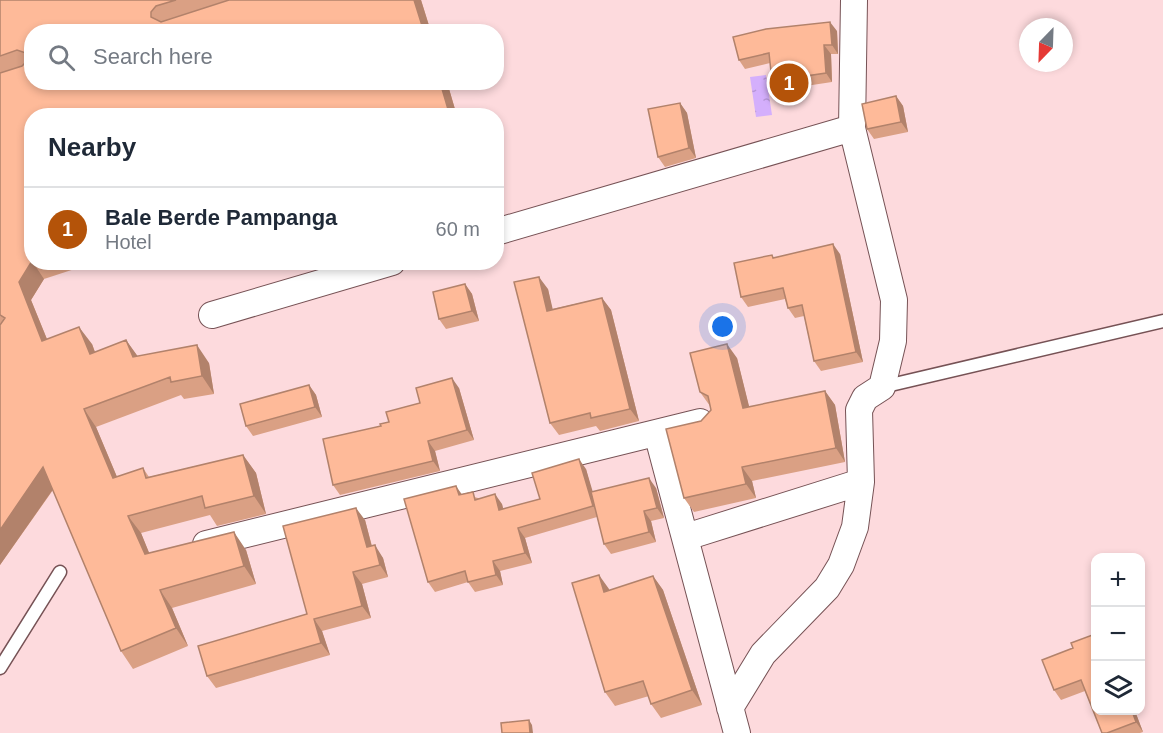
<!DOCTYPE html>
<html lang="en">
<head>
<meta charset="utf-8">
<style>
  :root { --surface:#fff; --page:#f2f2f3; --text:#1f2937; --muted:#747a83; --line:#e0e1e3; --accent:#b45309 }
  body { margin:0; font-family:Arial,sans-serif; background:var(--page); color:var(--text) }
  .controls { position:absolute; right:18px; bottom:18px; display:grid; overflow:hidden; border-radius:12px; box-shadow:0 3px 9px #0003 }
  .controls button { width:54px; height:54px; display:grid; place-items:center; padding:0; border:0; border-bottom:2px solid var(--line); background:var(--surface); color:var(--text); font:30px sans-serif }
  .compass { position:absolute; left:1019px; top:18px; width:54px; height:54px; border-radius:50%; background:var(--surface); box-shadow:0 3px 9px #0003; rotate:203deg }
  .you { position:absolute; left:723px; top:327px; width:21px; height:21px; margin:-15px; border:4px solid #fff; border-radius:50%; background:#1a73e8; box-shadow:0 0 0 9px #1a73e833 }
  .badge { display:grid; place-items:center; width:39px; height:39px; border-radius:50%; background:var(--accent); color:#fff; font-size:20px; font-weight:700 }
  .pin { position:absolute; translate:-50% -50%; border:3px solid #fff; box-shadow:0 2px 6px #0006 }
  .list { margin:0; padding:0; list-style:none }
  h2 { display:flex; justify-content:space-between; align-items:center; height:78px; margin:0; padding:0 24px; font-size:26px }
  h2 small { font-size:20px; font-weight:400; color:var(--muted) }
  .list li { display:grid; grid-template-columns:39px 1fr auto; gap:18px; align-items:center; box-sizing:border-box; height:84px; padding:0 24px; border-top:2px solid var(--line) }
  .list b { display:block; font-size:22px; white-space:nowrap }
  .list p { margin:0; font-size:20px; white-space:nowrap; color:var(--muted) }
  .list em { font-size:20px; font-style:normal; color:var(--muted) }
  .icon { flex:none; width:33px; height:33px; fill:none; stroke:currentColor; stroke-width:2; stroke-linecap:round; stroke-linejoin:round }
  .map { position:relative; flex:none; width:1163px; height:733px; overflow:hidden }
  .search { position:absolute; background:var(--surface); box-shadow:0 3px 9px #0003; left:24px; top:24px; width:480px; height:66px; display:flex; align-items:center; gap:15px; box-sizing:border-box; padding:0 21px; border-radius:24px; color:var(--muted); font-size:22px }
  .panel { position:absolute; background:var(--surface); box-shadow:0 3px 9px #0003; left:24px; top:108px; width:480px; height:162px; border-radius:24px }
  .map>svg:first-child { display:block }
  .water { fill:url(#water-ripples) }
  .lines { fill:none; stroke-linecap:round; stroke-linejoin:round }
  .service-casing { stroke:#765255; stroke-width:15 }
  .minor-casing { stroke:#765255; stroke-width:28 }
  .service { stroke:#fff; stroke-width:12 }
  .minor { stroke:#fff; stroke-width:26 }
  .wall { fill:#daa084 }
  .shaded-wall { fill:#b2826b }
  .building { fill:#feba99; stroke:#b2826b; stroke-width:1.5 }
</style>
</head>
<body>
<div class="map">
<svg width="1163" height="733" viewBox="0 0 1163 733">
  <defs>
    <pattern id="water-ripples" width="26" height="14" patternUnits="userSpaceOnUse" patternTransform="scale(1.5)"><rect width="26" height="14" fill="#d4affc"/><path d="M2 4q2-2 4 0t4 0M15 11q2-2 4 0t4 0" fill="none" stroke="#b696d8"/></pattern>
  </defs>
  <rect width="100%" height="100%" fill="#fddadd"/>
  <path class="water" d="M 766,75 L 772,115 L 756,117 L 750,77 Z"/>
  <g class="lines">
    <defs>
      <path id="service" d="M 882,387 L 1163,321
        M 0,668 L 60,572"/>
      <path id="minor" d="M 496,232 L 852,128
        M 212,315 L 392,262
        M 657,433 L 737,733
        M 686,537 L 861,482 L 859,410 L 865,398 L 882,387 L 893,341 L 894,300 L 852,128 L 854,0
        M 206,544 L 700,422
        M 730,708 L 763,654 L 827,588 L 841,565 L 855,527 L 861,482"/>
    </defs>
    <use href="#service" class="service-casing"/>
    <use href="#minor" class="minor-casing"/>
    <use href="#service" class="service"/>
    <use href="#minor" class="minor"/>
  </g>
  <path class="wall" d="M 0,0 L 421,0 L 431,32 L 32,32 L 32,82 L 447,82 L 457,116 L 32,116 L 32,262 L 96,262 L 44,279 L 31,300 L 47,339 L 92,344 L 95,352 L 126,340 L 137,356 L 209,363 L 214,394 L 184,399 L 181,395 L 96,427 L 117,477 L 143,468 L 149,477 L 243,455 L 256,473 L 266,514 L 217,526 L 210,515 L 141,533 L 149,553 L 246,550 L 256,584 L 172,608 L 188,646 L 133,669 L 121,651 L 53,490 L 0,565 Z
    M 837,31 L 838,54 L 831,54 L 832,82 L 779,90 L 772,81 L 770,63 L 745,69 L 739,60 Z
    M 896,96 L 903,106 L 908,132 L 874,139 L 867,129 Z
    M 680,103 L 687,113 L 696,158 L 665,167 L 658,157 Z
    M 840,254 L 863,362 L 821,371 L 814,361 L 804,316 L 795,318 L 788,308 L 785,299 L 748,307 L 741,297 L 774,258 Z
    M 465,284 L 472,294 L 479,321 L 446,329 L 439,319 Z
    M 548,289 L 552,309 L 602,298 L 611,310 L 639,421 L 600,431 L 596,426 L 559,435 L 550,423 Z
    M 737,358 L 749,407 L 825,391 L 835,405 L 845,462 L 752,481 L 756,498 L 694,512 L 684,498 L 701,421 L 711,410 L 710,406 L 700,392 Z
    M 309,385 L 316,395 L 322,417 L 253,436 L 246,426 Z
    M 459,388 L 474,440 L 435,451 L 440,471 L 340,495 L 333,485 L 381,426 L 420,403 Z
    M 586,469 L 592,492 L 656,488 L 664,518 L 651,521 L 656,542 L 611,554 L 604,544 L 597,517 L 525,538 L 532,563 L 500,571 L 503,585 L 475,592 L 468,582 L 435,592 L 428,582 L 462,494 L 502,504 L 503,509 L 540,499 Z
    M 365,520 L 372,546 L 383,558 L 388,577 L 362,584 L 371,618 L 322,631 L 330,655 L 216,688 L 207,676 L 307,614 Z
    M 653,576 L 663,590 L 702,705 L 661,718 L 651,704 L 649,696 L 615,706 L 605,692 L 609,589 L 609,591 Z
    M 1073,648 L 1135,711 L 1143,732 L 1140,733 L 1102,733 L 1085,691 L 1061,700 L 1054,690 Z"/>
  <path class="shaded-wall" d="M 414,0 L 421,0 L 431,32 L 424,32 Z
    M 830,22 L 837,31 L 838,54 L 832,45 Z
    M 824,45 L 831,54 L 832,82 L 826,73 Z
    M 440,82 L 447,82 L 457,116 L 450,116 Z
    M 896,96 L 903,106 L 908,132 L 901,122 Z
    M 680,103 L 687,113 L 696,158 L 689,148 Z
    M 833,244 L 840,254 L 863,362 L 856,352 Z
    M 32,261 L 44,279 L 31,300 L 55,359 L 42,341 L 19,282 Z
    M 539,277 L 548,289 L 556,323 L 547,311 Z
    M 465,284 L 472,294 L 479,321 L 472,311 Z
    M 602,298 L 611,310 L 639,421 L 630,409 Z
    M 79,327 L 92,344 L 102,372 L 90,354 Z
    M 126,340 L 139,358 L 133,357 Z
    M 727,344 L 737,358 L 753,422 L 743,408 Z
    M 197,345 L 209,363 L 214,394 L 202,376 Z
    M 452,378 L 459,388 L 474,440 L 467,430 Z
    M 309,385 L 316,395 L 322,417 L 315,407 Z
    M 825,391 L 835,405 L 845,462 L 836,448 Z
    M 84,409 L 96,427 L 125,496 L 113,478 Z
    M 428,441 L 435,451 L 440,471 L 433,461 Z
    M 243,455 L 256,473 L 266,514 L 254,496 Z
    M 579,459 L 586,469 L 600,516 L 593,506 Z
    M 43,467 L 56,485 L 0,565 L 0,530 Z
    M 742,467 L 752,481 L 756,498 L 746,484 Z
    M 649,478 L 656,488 L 664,518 L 657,508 Z
    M 456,486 L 463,496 L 459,495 Z
    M 495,494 L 502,504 L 506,520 L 499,510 Z
    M 356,508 L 365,520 L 375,559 L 367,547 Z
    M 644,511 L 651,521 L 656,542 L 649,532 Z
    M 128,516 L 141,533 L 157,572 L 145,554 Z
    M 518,528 L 525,538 L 532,563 L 525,553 Z
    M 234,532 L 246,550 L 256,584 L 244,566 Z
    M 375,545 L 383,558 L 388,577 L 380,565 Z
    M 493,561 L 500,571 L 503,585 L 496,575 Z
    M 353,572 L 362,584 L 371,618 L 362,606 Z
    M 599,575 L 609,589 L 614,607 L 604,592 Z
    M 653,576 L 663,590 L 702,705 L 692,690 Z
    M 160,590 L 172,608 L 188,646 L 176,628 Z
    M 314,619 L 322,631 L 330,655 L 321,643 Z
    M 1132,711 L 1135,711 L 1143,732 L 1136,722 Z
    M 529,720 L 532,725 L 533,733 L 530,733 Z"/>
  <path class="building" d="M 0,0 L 176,0 L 156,6 L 151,12 L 151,17 L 161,22 L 229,0 L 414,0 L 424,32 L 32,32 L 32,82 L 440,82 L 450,116 L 32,116 L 32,261 L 19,282 L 42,341 L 79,327 L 90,354 L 126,340 L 133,357 L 197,345 L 202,376 L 171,382 L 170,377 L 84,409 L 113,478 L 143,468 L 146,478 L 243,455 L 254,496 L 205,508 L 202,496 L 128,516 L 145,554 L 234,532 L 244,566 L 160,590 L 176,628 L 121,651 L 43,467 L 0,530 L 0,325 L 5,318 L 0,315 L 0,73 L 22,66 L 27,61 L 26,53 L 17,50 L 0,56 Z
    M 830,22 L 832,45 L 824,45 L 826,73 L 772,81 L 769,53 L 739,60 L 733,37 L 766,29 Z
    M 896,96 L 901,122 L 867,129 L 862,104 Z
    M 680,103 L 689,148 L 658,157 L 648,109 Z
    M 833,244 L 856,352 L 814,361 L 802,305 L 788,308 L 783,288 L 741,297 L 734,263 L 772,255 L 773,258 Z
    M 539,277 L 547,311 L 602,298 L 630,409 L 591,418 L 590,413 L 550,423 L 514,282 Z
    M 465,284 L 472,311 L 439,319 L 433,292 Z
    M 727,344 L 743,408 L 825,391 L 836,448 L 742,467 L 746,484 L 684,498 L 666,429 L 701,421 L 711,410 L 708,396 L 700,392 L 690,353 Z
    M 452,378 L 467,430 L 428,441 L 433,461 L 333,485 L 323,439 L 381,426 L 380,424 L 389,422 L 386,412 L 420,403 L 416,388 Z
    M 309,385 L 315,407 L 246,426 L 240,404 Z
    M 579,459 L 593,506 L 518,528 L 525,553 L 493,561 L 496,575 L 468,582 L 465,571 L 428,582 L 404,499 L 456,486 L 459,495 L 473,492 L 475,500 L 495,494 L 499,510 L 540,499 L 532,473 Z
    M 649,478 L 657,508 L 644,511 L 649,532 L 604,544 L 591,492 Z
    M 356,508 L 367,547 L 375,545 L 380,565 L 353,572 L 362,606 L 314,619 L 321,643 L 207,676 L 198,646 L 307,614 L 283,526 Z
    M 599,575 L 604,592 L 653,576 L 692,690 L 651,704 L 643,681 L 605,692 L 572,583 Z
    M 1095,634 L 1095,711 L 1132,711 L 1136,722 L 1107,733 L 1102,733 L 1081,680 L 1054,690 L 1042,660 L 1073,648 L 1071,643 Z
    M 529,720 L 530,733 L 502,733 L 501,723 Z"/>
</svg>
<div class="controls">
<button>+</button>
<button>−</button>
<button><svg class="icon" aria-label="layers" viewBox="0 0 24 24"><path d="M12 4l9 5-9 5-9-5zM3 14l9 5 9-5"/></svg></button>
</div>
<svg class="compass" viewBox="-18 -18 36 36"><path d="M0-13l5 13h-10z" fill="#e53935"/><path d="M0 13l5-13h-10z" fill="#747a83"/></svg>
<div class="you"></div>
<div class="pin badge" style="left:789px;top:83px">1</div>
<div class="search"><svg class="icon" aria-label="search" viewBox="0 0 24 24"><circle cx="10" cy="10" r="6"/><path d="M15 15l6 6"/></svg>Search here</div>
<section class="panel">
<h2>Nearby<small></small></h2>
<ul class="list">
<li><span class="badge">1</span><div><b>Bale Berde Pampanga</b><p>Hotel</p></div><em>60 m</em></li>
</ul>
</section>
</div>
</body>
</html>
